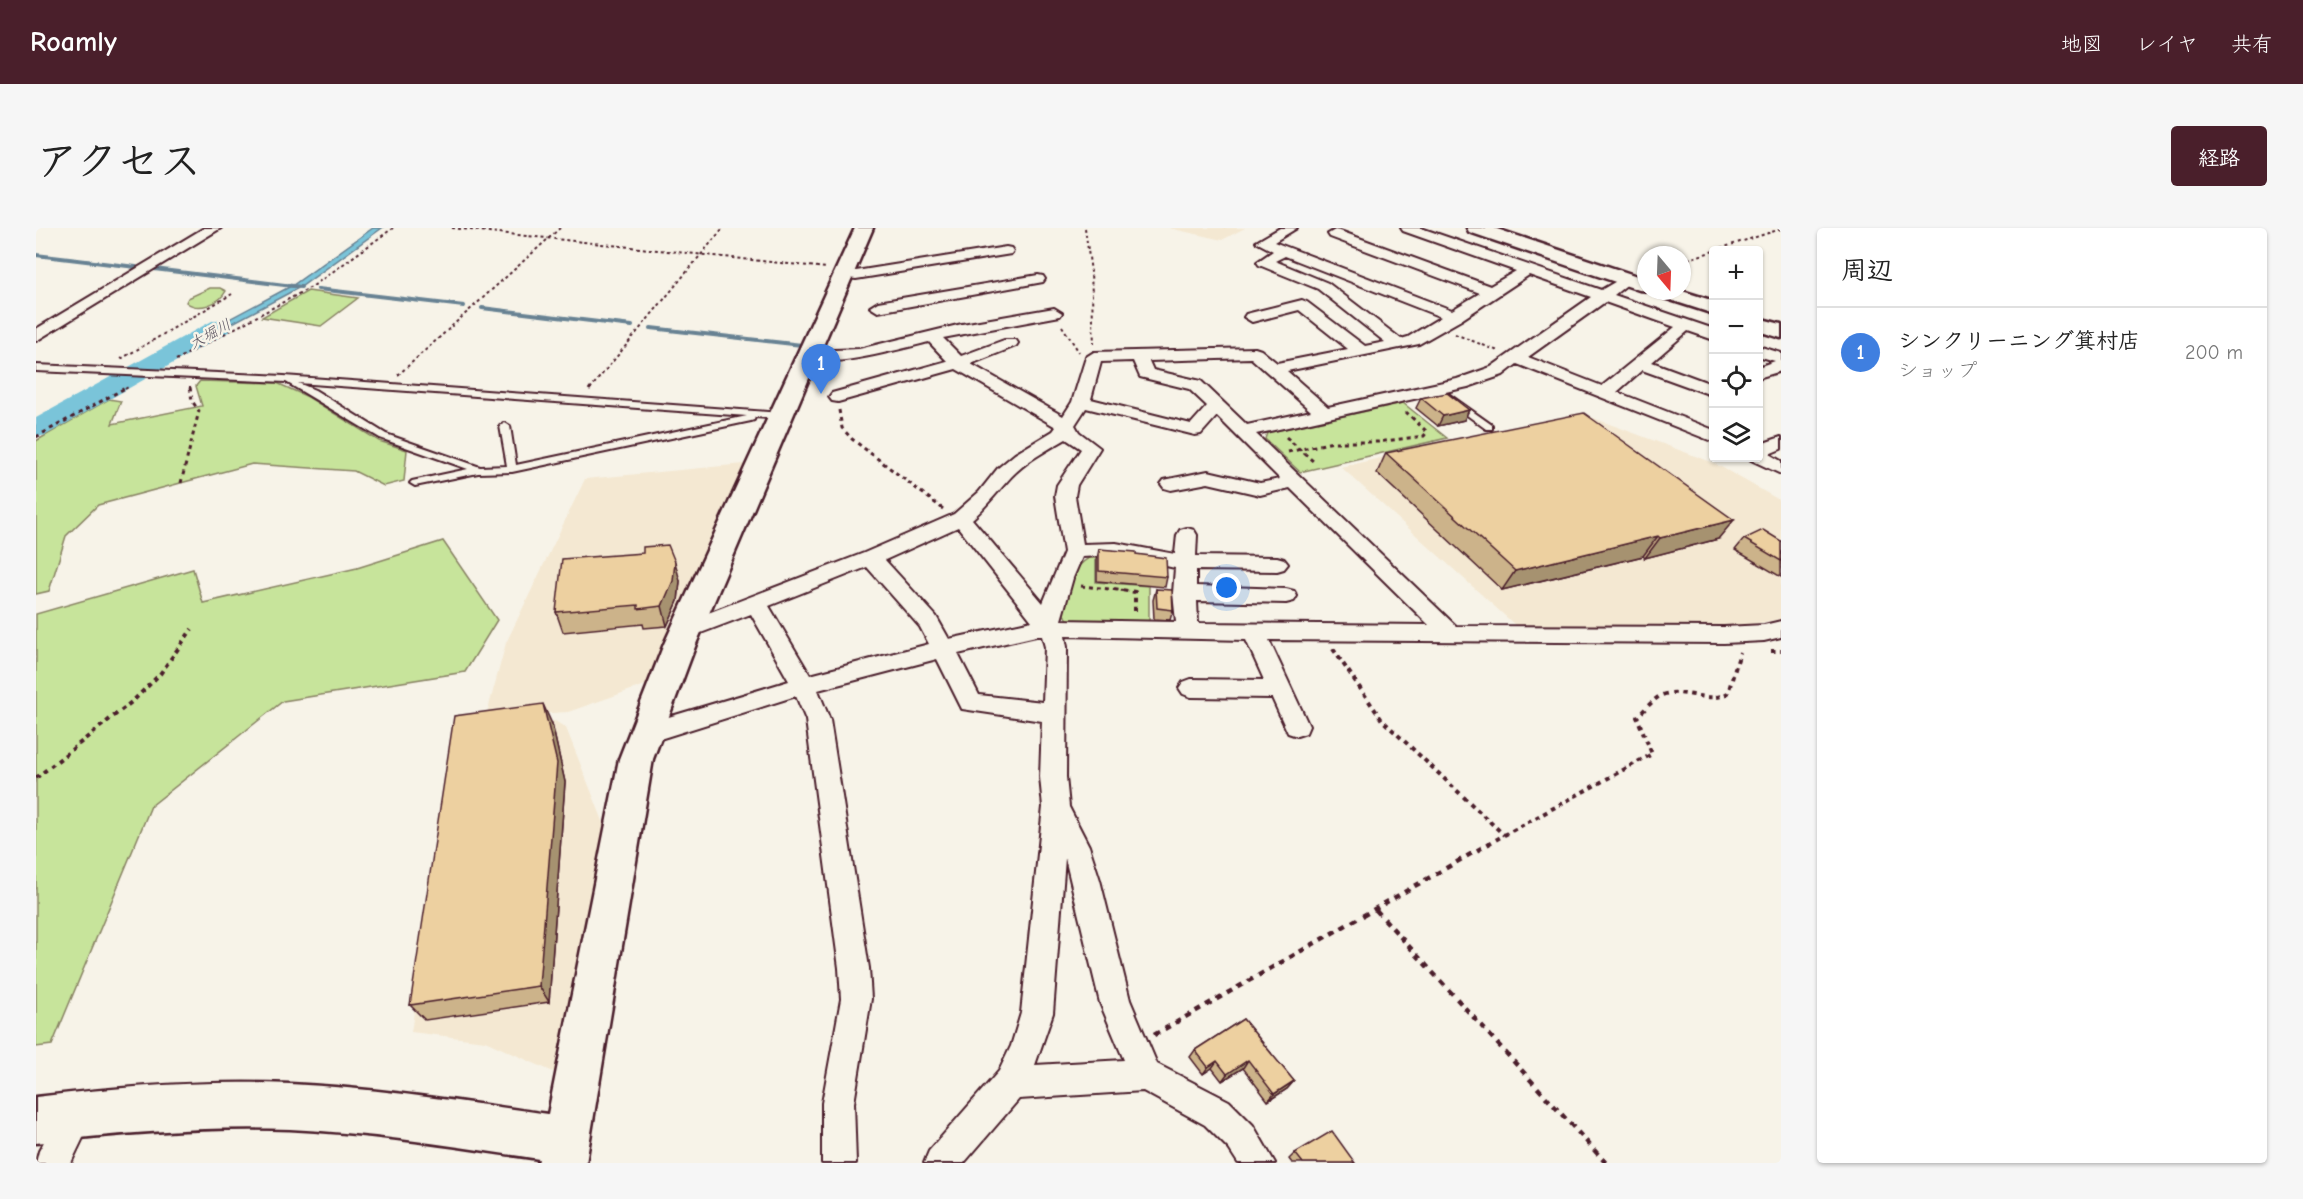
<!DOCTYPE html>
<html lang="ja">
<head>
<meta charset="utf-8">
<style>
  :root { --surface:#fff; --page:#f6f6f6; --text:#222; --muted:#767676; --line:#e0e0e0; --accent:#4a1f2b }
  body { margin:0; font-family:"Comic Neue","Klee One",sans-serif; background:var(--page); color:var(--text) }
  .controls { position:absolute; right:18px; top:18px; display:grid; overflow:hidden; border-radius:6px; box-shadow:0 2px 4px #0004 }
  .controls button { width:54px; height:54px; display:grid; place-items:center; padding:0; border:0; border-bottom:2px solid var(--line); background:var(--surface); color:var(--text); font:30px sans-serif }
  .compass { position:absolute; left:1601px; top:18px; width:54px; height:54px; border-radius:50%; background:var(--surface); box-shadow:0 2px 4px #0004; rotate:161deg }
  .you { position:absolute; left:1191px; top:360px; width:21px; height:21px; margin:-15px; border:4px solid #fff; border-radius:50%; background:#1a73e8; box-shadow:0 0 0 9px #1a73e833 }
  .badge { display:grid; place-items:center; width:39px; height:39px; border-radius:50%; background:var(--accent); color:#fff; font-size:20px; font-weight:700 }
  .pin { position:absolute; translate:-50% -50px; filter:drop-shadow(0 2px 3px #0008) }
  .pin::after { content:''; position:absolute; top:32px; width:21px; height:18px; background:inherit; clip-path:polygon(0 0,100% 0,50% 100%) }
  .list { margin:0; padding:0; list-style:none }
  h2 { display:flex; justify-content:space-between; align-items:center; height:78px; margin:0; padding:0 24px; font-size:26px }
  h2 small { font-size:20px; font-weight:400; color:var(--muted) }
  .list li { display:grid; grid-template-columns:39px 1fr auto; gap:18px; align-items:center; box-sizing:border-box; height:90px; padding:0 24px; border-top:2px solid var(--line) }
  .list b { display:block; font-size:22px; white-space:nowrap }
  .list p { margin:0; font-size:20px; white-space:nowrap; color:var(--muted) }
  .list em { font-size:20px; font-style:normal; color:var(--muted) }
  .icon { flex:none; width:33px; height:33px; fill:none; stroke:currentColor; stroke-width:2; stroke-linecap:round; stroke-linejoin:round }
  .map { position:relative; flex:none; width:1745px; height:935px; overflow:hidden; border-radius:6px }
  header { display:flex; align-items:center; gap:36px; box-sizing:border-box; height:84px; padding:0 30px; background:var(--accent); color:#fff }
  header strong { font-size:28px }
  nav { display:flex; gap:33px; margin-inline-start:auto; font-size:21px }
  .intro { display:flex; align-items:center; justify-content:space-between; box-sizing:border-box; height:144px; padding:0 36px }
  h1 { margin:0; font-size:42px }
  .button { padding:15px 27px; border-radius:6px; background:var(--accent); color:#fff; font-size:21px; font-weight:700 }
  main { display:flex; gap:36px; padding:0 36px }
  aside { flex:1; background:var(--surface); border-radius:6px; box-shadow:0 2px 4px #0004 }
  .map>svg:first-child { display:block }
  .built { fill:#f4e8d2 }
  .green { fill:#c7e49b; stroke:#888263; stroke-width:1.5 }
  .water { fill:#7ac4d9; stroke:#678293; stroke-width:1.5 }
  .lines { fill:none; stroke-linecap:round; stroke-linejoin:round }
  .stream { stroke:#678293; stroke-width:4 }
  .river { fill:#7ac4d9; fill-rule:evenodd }
  .lane-casing { stroke:#4a1f2b; stroke-width:4 }
  .street-casing { stroke:#4a1f2b; stroke-width:4 }
  .secondary-casing { stroke:#4a1f2b; stroke-width:5 }
  .path-far3 { stroke:#4a1f2b; stroke-width:2; stroke-dasharray:3 3; stroke-linecap:butt }
  .path-far2 { stroke:#4a1f2b; stroke-width:3; stroke-dasharray:4 4; stroke-linecap:butt }
  .path-far1 { stroke:#4a1f2b; stroke-width:4; stroke-dasharray:4.5 4.5; stroke-linecap:butt }
  .path { stroke:#4a1f2b; stroke-width:4.5; stroke-dasharray:6 6; stroke-linecap:butt }
  .lane { fill:#f7f3e8; fill-rule:evenodd }
  .street { fill:#f7f3e8; fill-rule:evenodd }
  .secondary { fill:#f7f3e8; fill-rule:evenodd }
  .wall { fill:#ccb38a; stroke:#4a1f2b; stroke-width:1.5 }
  .shaded-wall { fill:#a69270; stroke:#4a1f2b; stroke-width:1.5 }
  .building { fill:#edd0a0; stroke:#4a1f2b; stroke-width:1.5 }
  .labels { text-anchor:middle; dominant-baseline:central; stroke-width:5; stroke-linejoin:round; paint-order:stroke }
  .far-water-label { font-size:15px; font-style:italic; fill:#58515f; stroke:#f7f3e8 }
</style>
</head>
<body>
<header>
<strong>Roamly</strong>
<nav><a>地図</a><a>レイヤ</a><a>共有</a></nav>
</header>
<div class="intro"><h1>アクセス</h1><a class="button">経路</a></div>
<main>
<div class="map">
<svg width="1745" height="935" viewBox="0 0 1745 935">
  <rect width="100%" height="100%" fill="#f7f3e8"/>
  <filter id="ink" filterUnits="userSpaceOnUse"><feTurbulence type="fractalNoise" baseFrequency=".0167" numOctaves="2"/><feDisplacementMap in="SourceGraphic" scale="12" xChannelSelector="R" yChannelSelector="G"/><feConvolveMatrix kernelMatrix="1 2 1 2 8 2 1 2 1" color-interpolation-filters="sRGB"/></filter>
  <g filter="url(#ink)">
    <path class="built" d="M 1133,0 L 1209,0 L 1186,12 Z
      M 1544,185 L 1678,235 L 1745,273 L 1745,391 L 1700,399 L 1653,400 L 1479,397 L 1305,239 Z
      M 708,236 L 612,456 L 532,484 L 450,489 L 470,415 L 549,251 Z
      M 519,493 L 530,500 L 571,603 L 524,847 L 449,813 L 375,804 L 420,507 Z"/>
    <path class="green" d="M 174,60 L 184,60 L 190,63 C 183,76 162,84 150,74 L 152,70 Z
      M 272,63 L 322,70 L 285,98 L 226,89 Z
      M 164,153 L 241,155 L 272,169 L 343,213 L 371,222 L 368,253 L 348,258 L 318,243 L 216,236 L 62,277 L 30,308 L 13,363 L 0,366 L 0,213 L 73,171 L 85,173 L 76,196 L 166,178 L 160,158 Z
      M 1367,175 L 1411,210 L 1264,244 L 1229,211 L 1231,205 Z
      M 407,313 L 461,392 L 429,444 L 247,473 L 115,578 L 16,817 L 0,819 L 0,386 L 157,341 L 167,375 L 321,340 Z
      M 1060,327 L 1060,354 L 1113,358 L 1113,395 L 1036,395 L 1024,383 C 1033,358 1034,336 1060,327 Z"/>
    <path class="water" d="M 337,0 L 346,0 L 266,58 L 144,123 L 137,121 L 257,57 Z
      M 82,150 L 93,151 L 0,204 L 0,197 Z"/>
    <g class="lines">
      <path class="stream" d="M 0,27 L 100,39
        M 118,41 L 265,59
        M 282,61 L 428,78
        M 446,80 L 596,98
        M 615,100 L 766,117"/>
      <path class="river" d="M 185,91 L 194,93 L 197,98 L 194,103 L 10,207 L 0,209 L 0,190 L 176,93 Z"/>
      <defs>
        <path id="lane" d="M 0,137 L 248,148 L 745,185 L 749,188 L 745,191 L 719,189 L 718,192 L 715,193 L 476,244 L 442,245 L 379,258 L 374,255 L 376,253 L 432,241 L 344,210 L 250,154 L 0,143 ZM 262,155 L 711,188 L 480,237 L 474,198 L 469,195 L 464,198 L 471,238 L 444,239 L 350,206 L 279,162 Z
          M 1401,158 L 1456,197 L 1456,201 L 1450,201 L 1398,163 L 1397,161 Z"/>
        <path id="street" d="M 168,0 L 185,0 L 0,113 L 0,101 Z
          M 1244,0 L 1261,0 L 1238,14 L 1416,82 L 1444,65 L 1294,9 L 1292,6 L 1299,2 L 1304,3 L 1454,58 L 1480,43 L 1367,3 L 1365,0 L 1385,0 L 1565,62 L 1591,47 L 1598,51 L 1578,67 L 1678,101 L 1678,112 L 1652,103 L 1616,134 L 1678,157 L 1678,168 L 1606,142 L 1581,164 L 1678,202 L 1678,214 L 1481,136 L 1467,147 L 1432,159 L 1220,206 L 1420,398 L 1688,399 L 1728,397 L 1745,393 L 1745,409 L 1728,413 L 1688,415 L 1233,412 L 1273,498 L 1270,505 L 1261,508 L 1252,505 L 1236,470 L 1155,469 L 1147,466 L 1143,460 L 1147,454 L 1155,451 L 1228,452 L 1210,412 L 1029,408 L 1031,419 L 1030,549 L 1033,579 L 1053,618 L 1064,652 L 1094,772 L 1121,836 L 1193,873 L 1217,897 L 1239,935 L 1202,935 L 1193,921 L 1169,897 L 1107,863 L 983,871 L 928,935 L 888,935 L 893,923 L 963,843 L 975,818 L 985,785 L 1007,579 L 1004,549 L 1006,493 L 926,481 L 901,431 L 782,462 L 794,492 L 833,740 L 835,771 L 818,875 L 820,935 L 786,935 L 786,875 L 805,771 L 803,740 L 770,492 L 760,468 L 608,516 L 599,513 L 596,506 L 599,499 L 753,453 L 715,386 L 649,411 L 641,409 L 638,403 L 641,397 L 828,325 L 918,286 L 943,264 L 962,240 L 979,226 L 1017,203 L 1020,199 L 920,141 L 802,174 L 796,173 L 793,169 L 796,165 L 911,133 L 893,114 C 872,119 779,145 766,128 L 774,123 L 823,121 L 926,96 L 1018,80 L 1026,85 L 1024,88 L 907,110 L 925,128 L 968,112 L 980,112 L 982,115 L 980,118 L 935,136 L 1027,188 L 1036,174 L 1050,129 L 1058,124 L 1219,120 L 1225,122 L 1241,135 L 1312,121 L 1263,82 L 1216,94 L 1208,89 L 1210,86 L 1266,72 L 1271,74 L 1329,118 L 1349,114 L 1282,61 L 1223,37 L 1221,34 L 1237,23 L 1220,14 ZM 1249,28 L 1405,89 L 1372,109 L 1365,111 L 1292,55 L 1239,33 ZM 1493,47 L 1555,69 L 1455,139 L 1421,151 L 1292,179 L 1251,143 L 1383,116 L 1425,92 ZM 1569,74 L 1639,99 L 1566,158 L 1492,129 ZM 1215,130 L 1275,183 L 1211,197 L 1165,153 L 1117,142 L 1113,133 ZM 1097,133 L 1104,149 L 1153,161 L 1171,178 L 1155,196 L 1055,171 L 1065,134 ZM 1050,180 L 1159,207 L 1165,206 L 1181,188 L 1244,251 L 1224,255 L 1172,243 L 1128,252 L 1125,256 L 1128,260 L 1135,262 L 1172,255 L 1224,267 L 1254,260 L 1393,397 L 1162,395 L 1161,373 L 1250,375 L 1258,373 L 1261,368 L 1258,363 L 1250,361 L 1160,358 L 1160,342 L 1241,343 L 1248,341 L 1252,336 L 1248,331 L 1241,329 L 1160,328 L 1161,307 L 1158,302 L 1151,300 L 1144,302 L 1141,307 L 1139,326 L 1080,315 L 1047,316 L 1039,268 L 1041,257 L 1064,220 L 1043,204 L 1039,197 ZM 1030,211 L 1045,221 L 1021,257 L 1019,268 L 1028,324 L 1007,375 L 936,291 C 951,278 962,263 975,249 C 990,233 1011,222 1030,211 ZM 922,299 L 996,393 L 913,411 L 900,388 L 849,332 ZM 1066,328 L 1094,330 L 1139,340 L 1137,365 L 1140,394 L 1025,392 L 1037,350 L 1046,329 ZM 831,339 L 884,399 L 893,416 L 774,447 L 733,378 ZM 1000,408 L 1006,408 L 1009,419 L 1007,474 L 943,467 L 922,426 ZM 1029,630 L 1064,775 L 1088,832 L 999,837 L 1017,785 Z
          M 970,19 L 975,20 L 977,23 L 975,26 L 820,51 L 803,49 L 801,46 L 808,42 L 820,43 Z
          M 1002,47 L 1007,48 L 1009,51 L 1007,54 L 842,84 L 834,79 L 842,74 Z
          M 1722,118 L 1745,125 L 1745,143 L 1722,150 L 1722,139 L 1739,133 L 1722,128 Z
          M 1745,209 L 1745,221 L 1733,226 L 1745,233 L 1745,246 L 1715,232 L 1714,230 L 1722,230 L 1722,217 Z
          M 41,870 L 53,875 L 58,887 L 35,935 L 0,935 L 3,923 L 29,875 Z"/>
        <path id="secondary" d="M 819,0 L 837,0 L 660,416 L 617,531 L 550,935 L 502,935 L 503,931 C 421,919 338,905 254,901 C 169,898 84,905 0,915 L 0,869 C 84,859 169,852 254,856 C 341,860 426,874 512,886 L 583,531 L 628,416 Z
          M 1431,0 L 1458,0 L 1610,51 L 1610,63 L 1615,63 L 1603,62 L 1433,4 Z
          M 1616,63 L 1646,63 L 1678,73 L 1678,86 L 1619,67 Z
          M 1722,90 L 1745,96 L 1745,110 L 1722,103 Z"/>
      </defs>
      <use href="#lane" class="lane-casing"/>
      <use href="#street" class="street-casing"/>
      <use href="#secondary" class="secondary-casing"/>
      <path class="path-far3" d="M 416,0 L 791,40
        M 1049,0 L 1055,44 L 1058,116
        M 1679,22 L 1745,1
        M 1646,33 L 1678,23
        M 1026,98 L 1043,124
        M 1419,106 L 1462,123
        M 85,131 L 196,66
        M 140,132 L 277,58 L 357,0
        M 362,147 L 524,0
        M 154,158 L 154,161
        M 89,161 L 94,158
        M 554,161 L 687,0"/>
      <path class="path-far2" d="M 553,162 L 555,159
        M 803,182 L 806,200 L 816,211 L 907,281
        M 0,209 L 91,159
        M 1250,209 L 1278,234
        M 1252,224 L 1297,214 L 1342,214 L 1388,208 L 1391,204 L 1370,184
        M 145,255 L 163,183 L 156,173 L 154,159
        M 1045,358 L 1093,363"/>
      <path class="path-far1" d="M 1078,361 L 1099,364 L 1099,383
        M 1297,421 L 1346,492 L 1468,607
        M 1735,423 L 1745,423
        M 0,550 L 98,472 L 124,446 L 156,401
        M 1452,616 L 1616,526 L 1601,489 C 1608,483 1618,470 1626,467 C 1647,459 1673,477 1692,465 L 1704,424"/>
      <path class="path" d="M 1340,682 L 1570,935
        M 1118,807 L 1454,615"/>
      <use href="#lane" class="lane"/>
      <use href="#street" class="street"/>
      <use href="#secondary" class="secondary"/>
    </g>
    <path class="wall" d="M 1385,170 L 1433,182 L 1428,192 L 1402,198 L 1380,180 Z
      M 1350,225 L 1682,311 L 1609,330 L 1607,328 L 1466,362 L 1341,245 Z
      M 1708,311 L 1745,313 L 1745,349 L 1699,322 Z
      M 1063,321 L 1100,326 L 1131,349 L 1129,359 L 1061,353 L 1061,331 Z
      M 644,353 L 642,373 L 631,398 L 608,400 L 607,396 L 527,404 L 520,384 Z
      M 1120,361 L 1137,382 L 1134,392 L 1118,391 L 1117,372 Z
      M 516,496 L 529,554 L 513,774 L 389,792 L 374,777 Z
      M 1207,791 L 1258,853 L 1251,861 L 1232,873 L 1207,840 L 1186,853 L 1176,840 L 1167,846 L 1154,829 L 1159,822 Z
      M 1259,925 L 1319,935 L 1256,935 L 1253,931 Z"/>
    <path class="shaded-wall" d="M 1433,182 L 1428,192 L 1402,198 L 1407,188 Z
      M 1698,292 L 1682,311 L 1609,330 L 1624,310 Z
      M 1622,308 L 1607,328 L 1466,362 L 1479,343 Z
      M 639,334 L 644,353 L 642,373 L 631,398 L 626,378 Z
      M 507,476 L 516,496 L 529,554 L 513,774 L 503,758 Z
      M 1212,832 L 1207,840 L 1186,853 L 1191,846 Z
      M 1181,833 L 1176,840 L 1167,846 L 1172,839 Z
      M 1258,853 L 1251,861 L 1232,873 L 1238,866 Z"/>
    <path class="building" d="M 1411,165 L 1433,182 L 1407,188 L 1385,170 Z
      M 1548,185 L 1698,292 L 1624,310 L 1622,308 L 1479,343 L 1350,225 Z
      M 1727,302 L 1745,313 L 1745,333 L 1708,311 Z
      M 632,317 L 639,334 L 637,353 L 626,378 L 602,381 L 602,377 L 520,384 L 526,331 L 607,325 L 607,319 Z
      M 1063,321 L 1100,324 L 1100,326 L 1130,330 L 1131,349 L 1063,343 Z
      M 1120,361 L 1136,362 L 1137,382 L 1121,380 Z
      M 507,476 L 521,535 L 503,758 L 374,777 L 418,488 Z
      M 1207,791 L 1258,853 L 1238,866 L 1212,832 L 1191,846 L 1181,833 L 1172,839 L 1159,822 Z
      M 1296,903 L 1319,935 L 1267,935 L 1259,925 Z"/>
  </g>
  <g class="labels">
    <g class="far-water-label">
      <text transform="translate(174 106) rotate(-29)">大堀川</text>
    </g>
  </g>
</svg>
<div class="controls">
<button>+</button>
<button>−</button>
<button><svg class="icon" aria-label="locate" viewBox="0 0 24 24"><circle cx="12" cy="12" r="6"/><path d="M12 2v4M12 18v4M2 12h4M18 12h4"/></svg></button>
<button><svg class="icon" aria-label="layers" viewBox="0 0 24 24"><path d="M12 4l9 5-9 5-9-5zM3 14l9 5 9-5"/></svg></button>
</div>
<svg class="compass" viewBox="-18 -18 36 36"><path d="M0-13l5 13h-10z" fill="#e53935"/><path d="M0 13l5-13h-10z" fill="#767676"/></svg>
<div class="you"></div>
<div class="pin badge" style="left:785px;top:166px;background:#3f7fe0">1</div>
</div>
<aside>
<h2>周辺<small></small></h2>
<ul class="list">
<li><span class="badge" style="background:#3f7fe0">1</span><div><b>シンクリーニング箕村店</b><p>ショップ</p></div><em>200 m</em></li>
</ul>
</aside>
</main>
</body>
</html>
